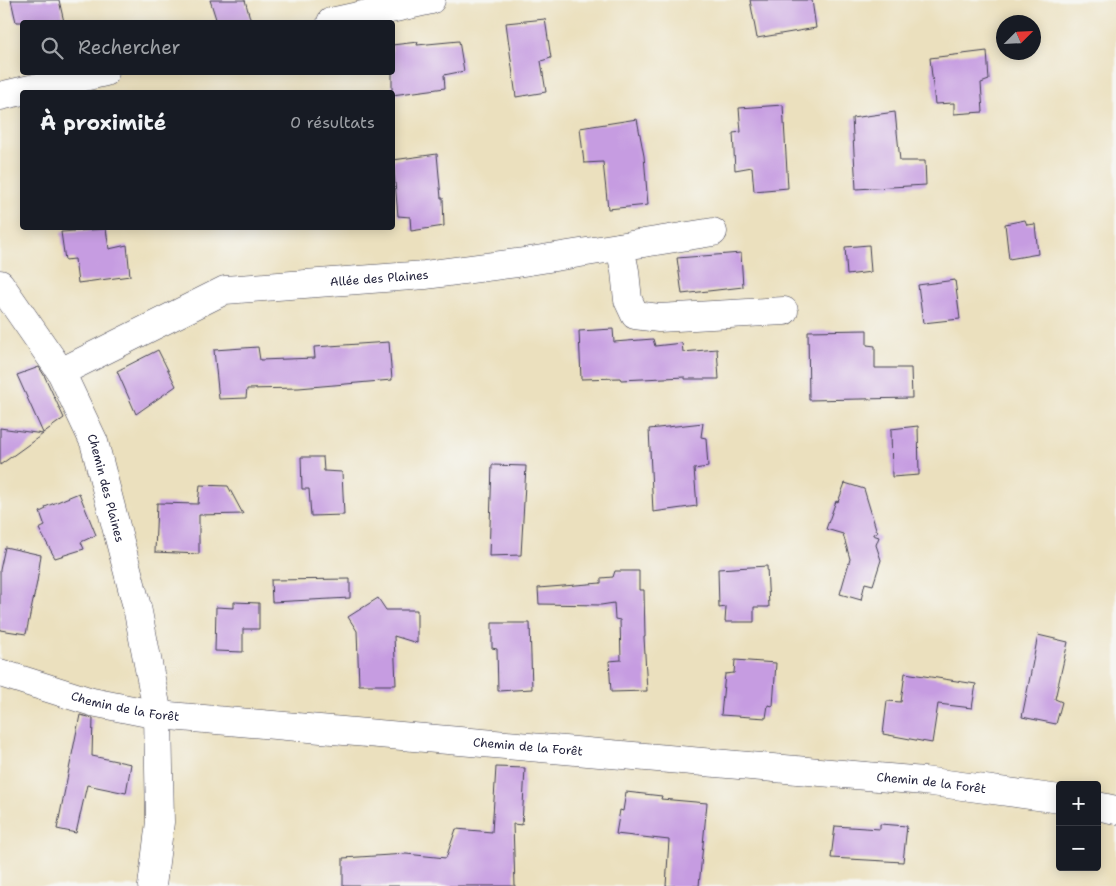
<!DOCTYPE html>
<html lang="fr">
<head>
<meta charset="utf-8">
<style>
  :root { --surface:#171b24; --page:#20242c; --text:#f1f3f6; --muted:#9ea1a6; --line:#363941 }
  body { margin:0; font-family:"Shantell Sans",sans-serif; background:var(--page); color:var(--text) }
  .controls { position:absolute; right:15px; bottom:15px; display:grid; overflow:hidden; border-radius:5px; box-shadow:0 2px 12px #0003 }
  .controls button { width:45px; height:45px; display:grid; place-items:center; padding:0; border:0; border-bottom:1px solid var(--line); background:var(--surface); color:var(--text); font:25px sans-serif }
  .compass { position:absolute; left:996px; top:15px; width:45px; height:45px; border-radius:50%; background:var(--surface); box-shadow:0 2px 12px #0003; rotate:66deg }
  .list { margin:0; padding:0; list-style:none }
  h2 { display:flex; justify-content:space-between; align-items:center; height:65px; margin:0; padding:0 20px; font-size:21px }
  h2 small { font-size:16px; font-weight:400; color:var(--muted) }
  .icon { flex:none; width:28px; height:28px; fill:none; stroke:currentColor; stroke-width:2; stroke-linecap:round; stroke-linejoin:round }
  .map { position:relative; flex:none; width:1116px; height:886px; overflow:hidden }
  .search { position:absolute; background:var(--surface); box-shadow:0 2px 12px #0003; left:20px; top:20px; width:375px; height:55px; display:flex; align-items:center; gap:12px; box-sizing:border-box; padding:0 18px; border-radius:5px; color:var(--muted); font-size:19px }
  .panel { position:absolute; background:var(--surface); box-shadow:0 2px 12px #0003; left:20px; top:90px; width:375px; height:140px; border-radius:5px }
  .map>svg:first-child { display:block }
  .building { fill:#c69ce1 }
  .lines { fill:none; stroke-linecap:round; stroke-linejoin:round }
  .minor-casing { stroke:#403e4f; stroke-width:29 }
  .minor { stroke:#fff; stroke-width:28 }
  .labels { text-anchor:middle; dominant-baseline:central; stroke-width:4; stroke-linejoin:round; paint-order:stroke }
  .street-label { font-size:12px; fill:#22223b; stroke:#f6f6f2 }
</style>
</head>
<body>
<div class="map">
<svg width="1116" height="886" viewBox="0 0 1116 886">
  <rect width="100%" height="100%" fill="#f6f6f2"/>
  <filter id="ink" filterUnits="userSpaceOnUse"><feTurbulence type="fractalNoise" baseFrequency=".02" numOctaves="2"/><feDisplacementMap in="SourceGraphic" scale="10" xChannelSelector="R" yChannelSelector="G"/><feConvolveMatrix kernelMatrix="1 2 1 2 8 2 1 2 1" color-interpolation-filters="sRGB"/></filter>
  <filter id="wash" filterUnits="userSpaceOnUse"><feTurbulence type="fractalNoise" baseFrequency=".0096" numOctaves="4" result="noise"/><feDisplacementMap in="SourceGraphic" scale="20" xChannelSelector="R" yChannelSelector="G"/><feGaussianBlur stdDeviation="1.12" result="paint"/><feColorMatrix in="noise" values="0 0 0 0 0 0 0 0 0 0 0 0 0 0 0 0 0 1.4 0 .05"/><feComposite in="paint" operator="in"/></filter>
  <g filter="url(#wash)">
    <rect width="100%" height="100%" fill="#ebe0be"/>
    <g id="blocks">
      <path class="building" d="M 11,0 L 59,0 L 64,22 L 16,22 Z
        M 210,0 L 245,0 L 251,22 L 217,22 Z
        M 750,0 L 812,0 L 816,28 L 757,38 Z
        M 545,19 L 551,58 L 541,61 L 546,92 L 516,97 L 506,23 Z
        M 459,41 L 464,71 L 444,75 L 445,88 L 392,95 L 392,45 L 418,42 L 417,45 Z
        M 987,51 L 989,80 L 981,83 L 983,112 L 954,114 L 954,103 L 935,104 L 930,58 Z
        M 783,105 L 788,188 L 754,191 L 752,167 L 735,170 L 733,133 L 741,132 L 739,108 Z
        M 895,112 L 900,161 L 925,161 L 926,185 L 856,189 L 852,118 Z
        M 637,119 L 644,156 L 648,205 L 608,209 L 603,162 L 584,163 L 580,128 Z
        M 437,154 L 441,198 L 443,198 L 444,226 L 411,231 L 410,217 L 398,216 L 393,160 Z
        M 1025,220 L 1027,225 L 1035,224 L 1038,254 L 1009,259 L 1005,224 Z
        M 106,229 L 109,249 L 127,245 L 130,276 L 78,283 L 75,259 L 65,260 L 61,232 Z
        M 869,245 L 871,272 L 847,275 L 845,247 Z
        M 741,253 L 743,287 L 682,294 L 677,258 Z
        M 955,280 L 960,319 L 923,323 L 918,285 Z
        M 613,329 L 614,342 L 653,339 L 655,346 L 682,343 L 683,352 L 717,349 L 719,379 L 685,379 L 685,377 L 621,380 L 620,378 L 581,379 L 579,331 Z
        M 867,330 L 867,345 L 875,346 L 875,368 L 911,368 L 912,398 L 809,400 L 808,331 Z
        M 389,342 L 392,380 L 299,388 L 247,389 L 246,398 L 219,399 L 214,350 L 258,347 L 260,360 L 315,358 L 314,347 Z
        M 158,350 L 176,386 L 136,414 L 117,371 Z
        M 39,367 L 44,375 L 64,418 L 43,433 L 17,375 Z
        M 703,423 L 701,437 L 706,438 L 708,467 L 694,469 L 697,506 L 653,512 L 649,429 Z
        M 918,426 L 919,475 L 892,477 L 891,429 Z
        M 0,428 L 43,434 L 0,465 Z
        M 301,457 L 323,457 L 324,471 L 342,472 L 344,515 L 311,516 L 309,489 L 302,489 Z
        M 492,465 L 526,466 L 521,555 L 489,556 Z
        M 845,483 L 864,489 L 877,532 L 873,534 L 873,535 L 879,537 L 876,545 L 881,560 L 873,585 L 865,583 L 861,600 L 840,594 L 850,559 L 843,534 L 826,529 L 836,501 L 838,502 Z
        M 200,485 L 228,486 L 243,514 L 199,515 L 199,554 L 155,552 L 157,503 L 198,504 Z
        M 79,493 L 96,535 L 81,542 L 84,549 L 55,558 L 39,529 L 45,526 L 40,512 L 46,509 L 45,507 Z
        M 5,547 L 41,555 L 37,582 L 26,634 L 0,630 L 0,570 Z
        M 767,566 L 769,607 L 754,607 L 754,622 L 725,622 L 726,607 L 719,608 L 718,569 Z
        M 615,571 L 639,571 L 639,590 L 644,590 L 645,637 L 644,637 L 647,691 L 611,692 L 609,661 L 621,660 L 620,620 L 615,619 L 614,603 L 601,605 L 539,604 L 538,588 L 601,583 L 601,578 L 613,577 Z
        M 350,579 L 350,598 L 272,602 L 271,580 Z
        M 378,598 L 386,610 L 417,610 L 417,643 L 394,636 L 396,685 L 359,685 L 357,631 L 348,617 Z
        M 234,602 L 259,603 L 259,629 L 243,629 L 243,652 L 215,651 L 216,607 L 234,608 Z
        M 492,623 L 530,623 L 532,689 L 498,691 L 497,649 L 492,648 Z
        M 1038,635 L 1068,642 L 1055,699 L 1062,702 L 1056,724 L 1022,717 L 1029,682 Z
        M 735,660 L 776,663 L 773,706 L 768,705 L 766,718 L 721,715 L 725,674 L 734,673 Z
        M 905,673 L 976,684 L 972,708 L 938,704 L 932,743 L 883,734 L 887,701 L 901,702 Z
        M 80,715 L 93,718 L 92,756 L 131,764 L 126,793 L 87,785 L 76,833 L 57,829 Z
        M 496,767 L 525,768 L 522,825 L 513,824 L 515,886 L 343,886 L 343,858 L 406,854 L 446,858 L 456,829 L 492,832 Z
        M 626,792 L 662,796 L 661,799 L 707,803 L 699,886 L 666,886 L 669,840 L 616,834 L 620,810 L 623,811 Z
        M 880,824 L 907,826 L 903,862 L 831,858 L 835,826 L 880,829 Z"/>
    </g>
  </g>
  <g filter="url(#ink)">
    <use href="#blocks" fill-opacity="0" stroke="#403e4f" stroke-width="1"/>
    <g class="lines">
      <defs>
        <g id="minor">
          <path d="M 331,22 L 431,0"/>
          <path d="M 0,96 L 105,72"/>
          <path d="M 620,247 L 625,271 L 628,300 L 635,315 L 659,318 L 784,311"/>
          <path id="s1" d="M 0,284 L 61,372 L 94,442 L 137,607 L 158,715 L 160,822 L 152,886"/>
          <path id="s2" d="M 61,372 L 225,290 L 425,275 L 517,263 L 713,232"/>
          <path id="s3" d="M 0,673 L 92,702 L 158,715 L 924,781 L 1060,799"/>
          <path d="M 1097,806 L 1116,810"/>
        </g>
      </defs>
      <use href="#minor" class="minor-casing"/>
      <use href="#minor" class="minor"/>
    </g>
  </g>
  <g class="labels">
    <g class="street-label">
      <text stroke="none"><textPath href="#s2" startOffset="338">Allée des Plaines</textPath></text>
      <text stroke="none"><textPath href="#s1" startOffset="232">Chemin des Plaines</textPath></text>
      <text stroke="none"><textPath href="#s3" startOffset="130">Chemin de la Forêt</textPath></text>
      <text stroke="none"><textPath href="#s3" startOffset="535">Chemin de la Forêt</textPath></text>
      <text stroke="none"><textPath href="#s3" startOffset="940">Chemin de la Forêt</textPath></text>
    </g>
  </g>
</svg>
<div class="controls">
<button>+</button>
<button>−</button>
</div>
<svg class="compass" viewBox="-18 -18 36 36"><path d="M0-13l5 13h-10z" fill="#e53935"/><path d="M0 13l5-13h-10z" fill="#9ea1a6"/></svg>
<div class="search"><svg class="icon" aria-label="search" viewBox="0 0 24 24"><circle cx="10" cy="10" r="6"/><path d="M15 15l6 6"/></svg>Rechercher</div>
<section class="panel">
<h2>À proximité<small>0 résultats</small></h2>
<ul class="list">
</ul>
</section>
</div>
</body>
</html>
